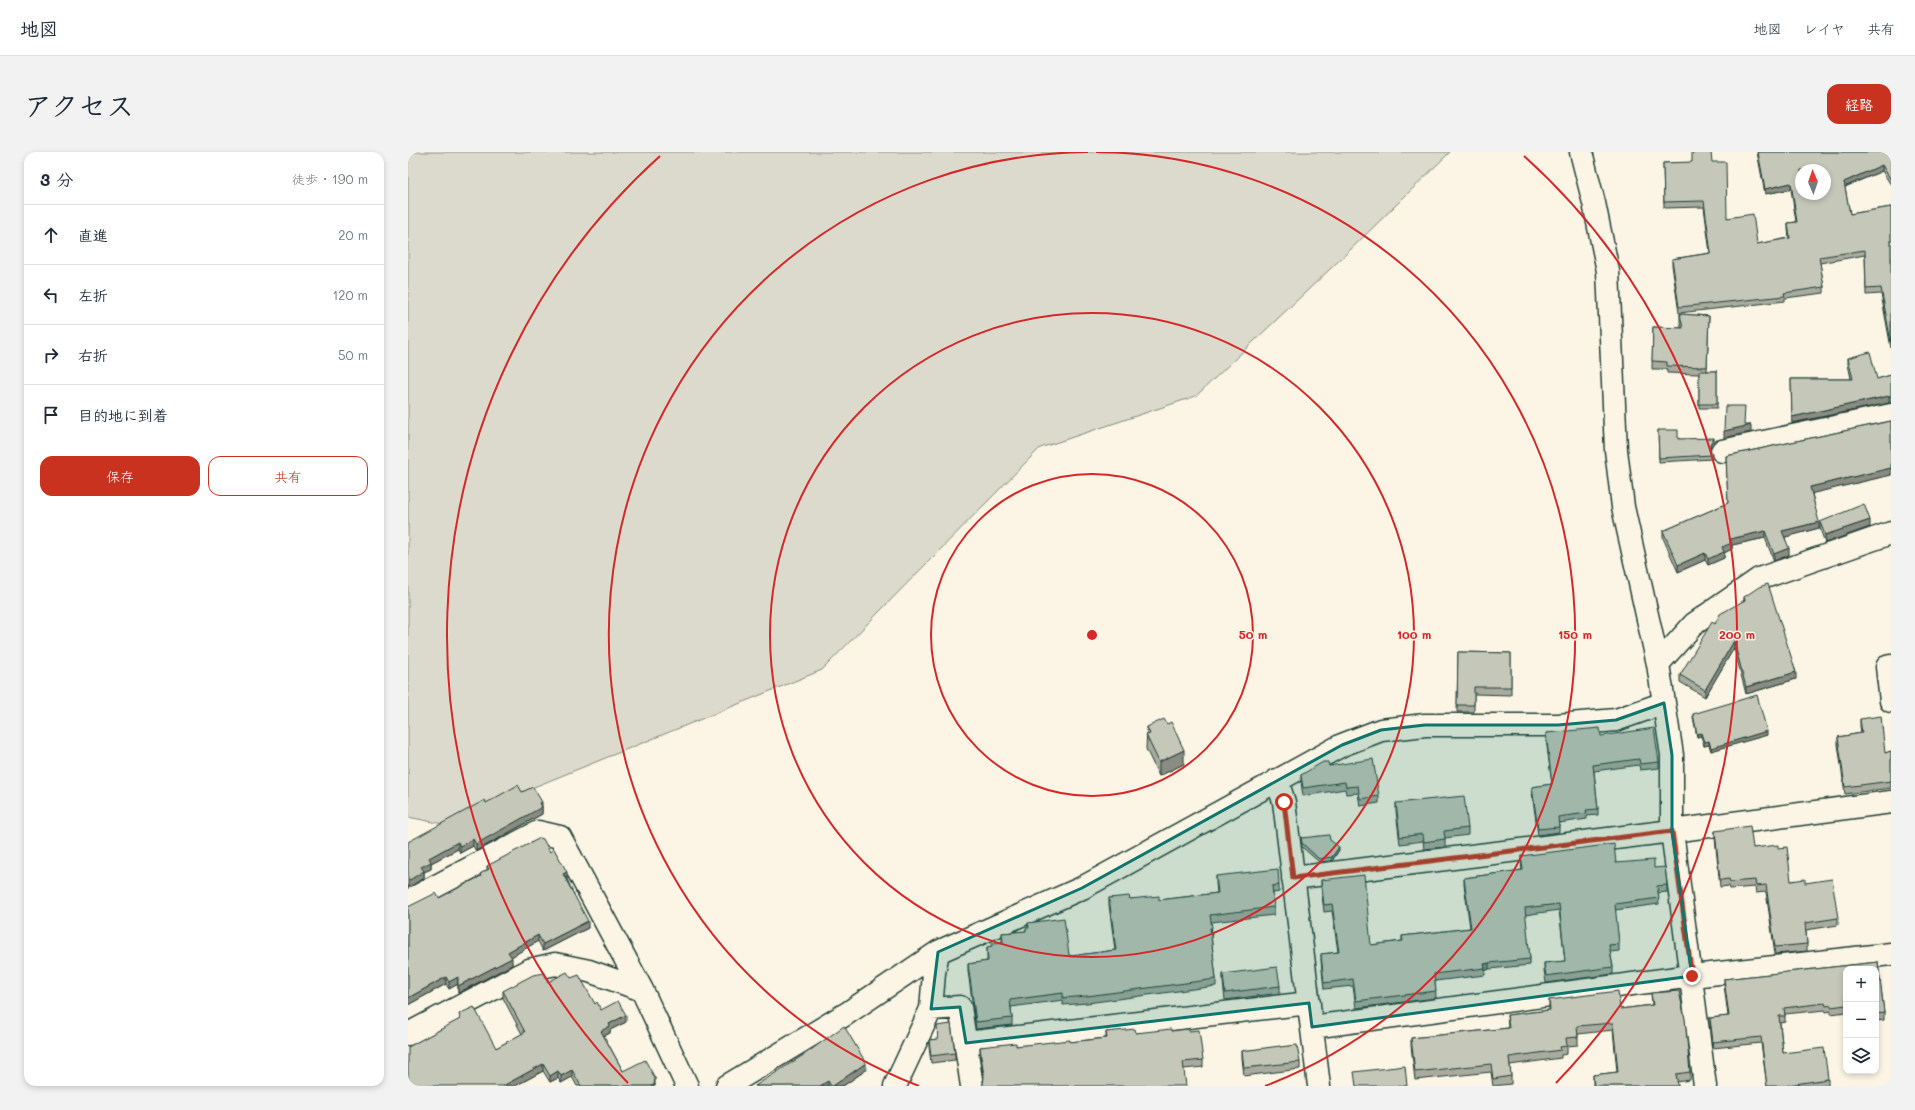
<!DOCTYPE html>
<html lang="ja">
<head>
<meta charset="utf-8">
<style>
  :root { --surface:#fff; --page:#f2f2f3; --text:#1f2937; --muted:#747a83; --line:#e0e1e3; --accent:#c8321e }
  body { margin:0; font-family:Mali,"Klee One",sans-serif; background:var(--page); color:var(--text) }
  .controls { position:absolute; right:12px; bottom:12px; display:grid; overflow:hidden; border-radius:8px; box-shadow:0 2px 6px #0003 }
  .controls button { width:36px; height:36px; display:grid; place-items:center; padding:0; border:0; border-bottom:1px solid var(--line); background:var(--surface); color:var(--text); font:20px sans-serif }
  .compass { position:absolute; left:1387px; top:12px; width:36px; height:36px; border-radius:50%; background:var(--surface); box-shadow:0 2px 6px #0003; rotate:358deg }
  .stop { position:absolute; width:12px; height:12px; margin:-9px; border:3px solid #c8321e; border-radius:50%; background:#fff }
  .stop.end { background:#c8321e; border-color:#fff; box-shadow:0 1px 4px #0008 }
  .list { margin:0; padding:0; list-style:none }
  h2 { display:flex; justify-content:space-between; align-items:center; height:52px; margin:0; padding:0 16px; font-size:17px }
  h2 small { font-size:13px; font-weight:400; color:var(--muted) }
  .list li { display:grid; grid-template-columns:26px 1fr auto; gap:12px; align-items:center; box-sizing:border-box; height:60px; padding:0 16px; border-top:1px solid var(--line) }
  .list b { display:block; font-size:15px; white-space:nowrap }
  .list em { font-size:13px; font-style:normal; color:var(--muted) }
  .actions { display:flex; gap:8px; padding:12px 16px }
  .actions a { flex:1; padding:9px 0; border:1px solid var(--accent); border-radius:12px; text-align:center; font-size:14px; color:var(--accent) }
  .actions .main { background:var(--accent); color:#fff }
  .icon { flex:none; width:22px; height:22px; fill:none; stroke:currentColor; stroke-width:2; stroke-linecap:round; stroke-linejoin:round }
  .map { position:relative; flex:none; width:1483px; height:934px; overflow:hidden; border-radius:12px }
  header { display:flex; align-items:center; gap:24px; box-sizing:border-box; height:56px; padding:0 20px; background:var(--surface); border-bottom:1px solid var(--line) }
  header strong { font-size:19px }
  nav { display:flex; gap:22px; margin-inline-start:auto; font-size:14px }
  .intro { display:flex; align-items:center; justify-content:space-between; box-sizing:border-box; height:96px; padding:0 24px }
  h1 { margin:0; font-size:28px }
  .button { padding:10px 18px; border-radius:12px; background:var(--accent); color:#fff; font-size:14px; font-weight:700 }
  main { display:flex; gap:24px; padding:0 24px }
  aside { flex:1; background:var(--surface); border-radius:12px; box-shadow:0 2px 6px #0003 }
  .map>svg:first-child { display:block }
  .green { fill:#dcdacc; stroke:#7e8c80 }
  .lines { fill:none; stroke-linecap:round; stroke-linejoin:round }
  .minor-casing { stroke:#1f3d34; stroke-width:25 }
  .minor { stroke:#fcf5e5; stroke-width:22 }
  .wall { fill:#a9ab9f; stroke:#1f3d34 }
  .shaded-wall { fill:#8a8b82; stroke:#1f3d34 }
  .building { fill:#c5c7b9; stroke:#1f3d34; fill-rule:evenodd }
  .route { stroke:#c8321e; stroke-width:5 }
  .marked { fill:#0f766e; fill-opacity:0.2; stroke:#0f766e; stroke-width:3; stroke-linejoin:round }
  .ring { fill:none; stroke:#d62828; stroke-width:2 }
  .centre { fill:#d62828; stroke:#fcf5e5; stroke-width:2 }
  .ring-label { font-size:12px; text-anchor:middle; font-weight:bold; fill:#d62828; stroke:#fcf5e5; stroke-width:3; stroke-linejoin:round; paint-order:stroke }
</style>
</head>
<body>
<header>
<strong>地図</strong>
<nav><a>地図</a><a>レイヤ</a><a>共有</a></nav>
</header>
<div class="intro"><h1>アクセス</h1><a class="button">経路</a></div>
<main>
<aside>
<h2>3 分<small>徒歩 · 190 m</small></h2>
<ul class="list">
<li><svg class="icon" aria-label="ahead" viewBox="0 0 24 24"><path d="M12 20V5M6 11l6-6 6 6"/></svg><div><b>直進</b></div><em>20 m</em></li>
<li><svg class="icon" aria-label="left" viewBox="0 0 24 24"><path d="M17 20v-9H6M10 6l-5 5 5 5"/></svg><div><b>左折</b></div><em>120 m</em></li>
<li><svg class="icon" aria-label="right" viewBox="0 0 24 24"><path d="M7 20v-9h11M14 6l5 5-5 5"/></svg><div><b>右折</b></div><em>50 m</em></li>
<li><svg class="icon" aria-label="arrive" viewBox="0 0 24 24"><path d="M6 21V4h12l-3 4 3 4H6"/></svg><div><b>目的地に到着</b></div></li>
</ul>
<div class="actions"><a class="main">保存</a><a>共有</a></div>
</aside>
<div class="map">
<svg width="1483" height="934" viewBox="0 0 1483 934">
  <rect width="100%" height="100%" fill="#fcf5e5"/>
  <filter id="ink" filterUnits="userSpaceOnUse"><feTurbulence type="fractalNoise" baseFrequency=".025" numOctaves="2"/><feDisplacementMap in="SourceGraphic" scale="8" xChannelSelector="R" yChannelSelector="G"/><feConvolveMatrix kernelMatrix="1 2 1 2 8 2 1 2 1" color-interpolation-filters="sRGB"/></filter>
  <g filter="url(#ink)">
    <path class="green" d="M 0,0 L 1042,0 L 939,101 L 788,244 L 632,296 L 414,518 L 35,672 L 0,665 Z"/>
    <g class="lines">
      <defs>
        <path id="minor" d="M 1173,0 L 1186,51 L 1200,119 L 1208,298 L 1215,355 L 1250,512
          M 1314,299 L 1483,263
          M 1483,514 L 1479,515 L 1483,549
          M 869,628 L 876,650 L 911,934
          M 885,726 L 1264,679 L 1483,650
          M 0,749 L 130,680 L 152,685 L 234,838 L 279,934
          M 523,857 L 552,855 L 564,934
          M 904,875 L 1284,824 L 1483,802
          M 0,882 L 121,818 L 147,812 L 181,819 L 234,838
          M 558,891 L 901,851
          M 319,934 L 438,862 L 530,800 L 674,736 L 934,593 L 973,578 L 1017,573 L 1150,573 L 1208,568 L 1256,551
          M 487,934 L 523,857 L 526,821 L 530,800
          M 1297,934 L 1264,679 L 1264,603 L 1250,512 L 1286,472 L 1351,427 L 1483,381"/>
      </defs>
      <use href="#minor" class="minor-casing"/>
      <use href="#minor" class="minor"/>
    </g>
    <path class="wall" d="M 1349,0 L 1483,0 L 1483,33 L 1474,19 L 1437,35 L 1442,62 L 1483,55 L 1483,196 L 1473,142 L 1458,143 L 1457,103 L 1412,111 L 1416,135 L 1416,141 L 1377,146 L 1377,149 L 1271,161 L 1264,113 L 1264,107 L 1302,101 L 1296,55 L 1256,56 L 1255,11 L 1304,10 L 1319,66 L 1349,92 L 1381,86 L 1380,77 L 1380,71 L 1388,70 L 1383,37 L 1357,42 Z
      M 1272,162 L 1301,164 L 1299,219 L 1309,219 L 1309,256 L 1291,256 L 1291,222 L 1259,221 L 1259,217 L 1244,217 L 1245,175 L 1273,176 L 1272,169 Z
      M 1440,206 L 1469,227 L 1483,223 L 1483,251 L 1481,251 L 1384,271 L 1383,227 L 1443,227 L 1440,212 Z
      M 1483,269 L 1483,323 L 1404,341 L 1411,376 L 1377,385 L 1381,403 L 1366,409 L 1357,386 L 1324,393 L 1324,397 L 1316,401 L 1316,406 L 1300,413 L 1297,408 L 1270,420 L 1255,386 L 1255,379 L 1320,351 L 1318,304 Z
      M 1250,278 L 1270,287 L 1306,290 L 1302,296 L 1302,298 L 1304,303 L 1304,307 L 1251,310 Z
      M 1412,370 L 1462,375 L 1417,391 L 1412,377 Z
      M 1336,445 L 1388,527 L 1338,542 L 1326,496 L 1297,545 L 1272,530 L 1272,523 L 1307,472 L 1336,448 Z
      M 1050,500 L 1103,501 L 1103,543 L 1066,542 L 1066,560 L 1049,560 Z
      M 1285,562 L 1359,583 L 1303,599 L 1301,593 L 1296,594 L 1293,584 L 1289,585 L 1285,565 Z
      M 1452,567 L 1477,601 L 1483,599 L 1483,636 L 1437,642 L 1430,592 L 1430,585 L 1453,581 L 1452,574 Z
      M 739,575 L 776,612 L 751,624 L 738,597 Z
      M 1138,581 L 1193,584 L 1251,610 L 1251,616 L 1232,618 L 1231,613 L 1186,619 L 1190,657 L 1190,663 L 1179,664 L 1179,667 L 1151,671 L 1151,680 L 1130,683 L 1124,641 L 1124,635 L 1144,632 L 1138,587 Z
      M 921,614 L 971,644 L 971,651 L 952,654 L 950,641 L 938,642 L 937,637 L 895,644 L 893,630 L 893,623 Z
      M 114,640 L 134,654 L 134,662 L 68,699 L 65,694 L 52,701 L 50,697 L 23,711 L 23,717 L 16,720 L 16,726 L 0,736 L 78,651 Z
      M 988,651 L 1060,676 L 1060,683 L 1037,686 L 1037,695 L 1016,697 L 1015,689 L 992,692 L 988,659 Z
      M 1307,679 L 1345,696 L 1370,696 L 1383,729 L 1397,731 L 1430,766 L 1430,773 L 1398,778 L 1399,792 L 1399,799 L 1367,802 L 1358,740 L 1348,741 L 1347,735 L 1322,737 L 1321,734 L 1312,735 L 1307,686 Z
      M 893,686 L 922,688 L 931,698 L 924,709 L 911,710 L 894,695 Z
      M 142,700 L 159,727 L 180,776 L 135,799 L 130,789 L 103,805 L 104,813 L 50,841 L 50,832 L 41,837 L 38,832 L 0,853 L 0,755 L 31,746 L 72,725 L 72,722 L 79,718 L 79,714 Z
      M 1113,704 L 1208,711 L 1246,716 L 1259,733 L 1259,740 L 1250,741 L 1251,752 L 1207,758 L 1211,792 L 1211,799 L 1202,800 L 1205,815 L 1205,822 L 1138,831 L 1136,818 L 1136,811 L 1157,809 L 1151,758 L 1117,763 L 1122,807 L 1122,813 L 1081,817 L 1077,819 L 1077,823 L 1027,829 L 1028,846 L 948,856 L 945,834 L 916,837 L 913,809 L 913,802 L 930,800 L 924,759 L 916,760 L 913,735 L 913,728 L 963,793 L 994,789 L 994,784 L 1062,776 L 1056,732 L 1056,726 L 1114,718 L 1113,710 Z
      M 808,724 L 871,733 L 871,740 L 865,741 L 866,755 L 866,763 L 803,770 L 804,783 L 803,783 L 808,827 L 808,834 L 679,851 L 655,853 L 655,848 L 603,855 L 604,866 L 604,873 L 568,877 L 560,819 L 560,812 L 579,809 L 579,795 L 584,794 L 594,790 L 594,781 L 618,779 L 618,776 L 620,776 L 620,771 L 663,804 L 707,798 L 701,753 L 701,746 L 751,748 L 809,741 L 808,731 Z
      M 1470,810 L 1476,861 L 1476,868 L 1468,869 L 1468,817 L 1438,817 L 1438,860 L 1423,862 L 1423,859 L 1418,860 L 1417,858 L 1377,862 L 1377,870 L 1372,871 L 1375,901 L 1420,927 L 1420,934 L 1359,934 L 1353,891 L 1305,896 L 1302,872 L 1302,866 L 1320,864 L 1316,833 L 1316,827 Z
      M 815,822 L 872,834 L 872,841 L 817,848 L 815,830 Z
      M 163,826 L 187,852 L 193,858 L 218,870 L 202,878 L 202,881 L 196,884 L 215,919 L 247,932 L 247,934 L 169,934 L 164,925 L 153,931 L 150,926 L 142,930 L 135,919 L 107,934 L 51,867 L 88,896 L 114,882 L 95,846 L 95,839 L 140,830 Z
      M 1243,841 L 1282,920 L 1282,928 L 1269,930 L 1270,934 L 1185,934 L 1185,923 L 1209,920 L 1205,878 L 1170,882 L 1170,893 L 1159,894 L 1159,902 L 1153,903 L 1153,906 L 1102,913 L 1103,924 L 1103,932 L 1085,934 L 1083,920 L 1007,928 L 1003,894 L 1003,886 L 1100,876 L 1099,863 L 1141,858 L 1141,848 L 1212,857 L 1244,853 Z
      M 529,874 L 547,901 L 547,908 L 523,911 L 521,895 L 521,888 L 530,887 Z
      M 763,879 L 781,879 L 795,908 L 795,915 L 776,917 L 575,932 L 576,929 L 572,902 L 572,895 L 608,894 L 662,890 L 698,886 L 698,880 L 728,881 Z
      M 872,895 L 892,910 L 892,917 L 836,924 L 834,906 L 834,899 Z
      M 458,918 L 435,934 L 347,934 Z"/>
    <path class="shaded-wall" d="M 1474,13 L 1474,19 L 1436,35 L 1436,30 Z
      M 1383,31 L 1383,37 L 1357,42 L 1357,37 Z
      M 1481,244 L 1481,251 L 1384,271 L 1384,265 Z
      M 1343,273 L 1343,280 L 1316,286 L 1316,279 Z
      M 1306,286 L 1306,290 L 1302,296 L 1302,292 Z
      M 1483,316 L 1483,323 L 1402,342 L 1402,335 Z
      M 1462,368 L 1462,375 L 1417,391 L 1417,383 Z
      M 1411,370 L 1411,376 L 1374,386 L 1374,379 Z
      M 1357,379 L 1357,386 L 1324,393 L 1324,397 L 1316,401 L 1316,406 L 1300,413 L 1300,407 L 1314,395 L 1322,387 Z
      M 1381,396 L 1381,403 L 1366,409 L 1366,402 Z
      M 1297,401 L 1297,408 L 1270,420 L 1270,413 Z
      M 1326,489 L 1326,496 L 1297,545 L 1297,538 Z
      M 1388,520 L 1388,527 L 1338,542 L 1338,535 Z
      M 1359,579 L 1359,583 L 1303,599 L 1303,596 Z
      M 1293,581 L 1293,584 L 1289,585 L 1289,582 Z
      M 1301,589 L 1301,593 L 1296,594 L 1296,590 Z
      M 776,598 L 776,612 L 751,624 L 751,610 Z
      M 134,650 L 134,662 L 68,699 L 68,692 Z
      M 65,687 L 65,694 L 52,701 L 52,694 Z
      M 50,690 L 50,697 L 23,711 L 23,717 L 16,720 L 16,726 L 0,736 L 0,729 L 21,706 Z
      M 931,695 L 931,698 L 924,709 L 924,705 Z
      M 159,720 L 159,727 L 155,722 Z
      M 180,769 L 180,776 L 135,799 L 135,792 Z
      M 130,783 L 130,789 L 100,807 L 100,800 Z
      M 104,806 L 104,813 L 50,841 L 50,834 Z
      M 1081,811 L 1081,817 L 1077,819 L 1076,812 Z
      M 38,825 L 38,832 L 0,853 L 0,846 Z
      M 50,825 L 50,832 L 41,837 L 41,830 Z
      M 218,863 L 218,870 L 202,878 L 202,881 L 193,885 L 193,879 L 201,872 Z
      M 458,911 L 458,918 L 435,934 L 425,934 Z
      M 135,912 L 135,919 L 107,934 L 95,934 Z
      M 164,918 L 164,925 L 153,931 L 153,924 Z
      M 150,919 L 150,926 L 142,930 L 142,924 Z
      M 247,926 L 247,934 L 243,934 Z
      M 420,929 L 420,934 L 412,934 Z"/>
    <path class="building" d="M 1284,0 L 1303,0 L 1304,10 L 1318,10 L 1319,66 L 1345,62 L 1349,92 L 1382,86 L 1380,71 L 1389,70 L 1383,31 L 1357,37 L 1350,0 L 1483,0 L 1483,28 L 1474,13 L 1436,30 L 1442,62 L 1483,55 L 1483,190 L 1473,136 L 1458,137 L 1457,98 L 1411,105 L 1416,135 L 1376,141 L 1377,144 L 1271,155 L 1264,107 L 1303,101 L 1296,49 L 1256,50 L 1255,11 L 1284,10 ZM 1393,18 L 1417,18 L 1417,42 L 1393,42 Z
      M 1272,162 L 1301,164 L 1299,215 L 1259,214 L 1259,210 L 1244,209 L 1245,175 L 1275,176 Z
      M 1462,200 L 1469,227 L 1483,223 L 1483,244 L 1481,244 L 1384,265 L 1383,227 L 1445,227 L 1440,206 Z
      M 1291,219 L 1309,219 L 1309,252 L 1291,252 Z
      M 1317,254 L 1337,254 L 1336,273 L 1343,273 L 1316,279 Z
      M 1483,269 L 1483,316 L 1402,335 L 1411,370 L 1374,379 L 1381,396 L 1366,402 L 1357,379 L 1322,387 L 1324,391 L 1314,395 L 1316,400 L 1300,407 L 1297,401 L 1270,413 L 1255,379 L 1320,351 L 1318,304 Z
      M 1250,278 L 1270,278 L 1270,287 L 1306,286 L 1302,292 L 1302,298 L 1304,303 L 1251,306 Z
      M 1456,352 L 1462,368 L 1417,383 L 1412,370 Z
      M 1360,432 L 1388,520 L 1338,535 L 1326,489 L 1297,538 L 1272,523 L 1304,470 L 1307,472 L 1312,462 L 1337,448 L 1336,445 L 1351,435 Z
      M 1050,500 L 1103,501 L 1103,535 L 1066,535 L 1066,553 L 1049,553 Z
      M 1349,543 L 1359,579 L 1303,596 L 1301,589 L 1296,590 L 1293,581 L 1289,582 L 1285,562 Z
      M 1473,564 L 1477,601 L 1483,599 L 1483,629 L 1437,635 L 1430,585 L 1454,581 L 1452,567 Z
      M 756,567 L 759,572 L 763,570 L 776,598 L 751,610 L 738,583 L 742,582 L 739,575 Z
      M 1192,576 L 1193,584 L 1246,576 L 1251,610 L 1232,612 L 1231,607 L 1185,613 L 1190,657 L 1178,658 L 1179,661 L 1150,665 L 1151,675 L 1130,677 L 1124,635 L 1144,632 L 1138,581 Z
      M 965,607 L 971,644 L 952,647 L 950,634 L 938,635 L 937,630 L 895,636 L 893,623 L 915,610 L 920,610 L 921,614 Z
      M 110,633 L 114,640 L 125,635 L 134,650 L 132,651 L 134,655 L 68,692 L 65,687 L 52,694 L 50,690 L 21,706 L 23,710 L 13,715 L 16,719 L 0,729 L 0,690 L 77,648 L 78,651 Z
      M 1056,644 L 1060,676 L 1036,679 L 1037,687 L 1016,690 L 1015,682 L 992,685 L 988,651 Z
      M 1342,674 L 1345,696 L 1370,693 L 1370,696 L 1379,695 L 1383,729 L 1397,727 L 1397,731 L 1424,727 L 1430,766 L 1397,771 L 1399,792 L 1367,795 L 1358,733 L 1348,734 L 1347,728 L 1322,730 L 1321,727 L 1312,728 L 1307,679 Z
      M 921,683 L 922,688 L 931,695 L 924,705 L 911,707 L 894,691 L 893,686 Z
      M 132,686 L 135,687 L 142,700 L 146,697 L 159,720 L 155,722 L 180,769 L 135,792 L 130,783 L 100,800 L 104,806 L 50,834 L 50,825 L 41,830 L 38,825 L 0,846 L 0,755 L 28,741 L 31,746 L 73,724 L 72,722 L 81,717 L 79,714 Z
      M 1206,692 L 1208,711 L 1246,708 L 1246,716 L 1257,715 L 1259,733 L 1249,734 L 1251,746 L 1207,752 L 1211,792 L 1201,793 L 1205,815 L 1138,824 L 1136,811 L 1157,809 L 1151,752 L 1117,756 L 1122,807 L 1081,811 L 1076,812 L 1077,816 L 1026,822 L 1028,839 L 948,849 L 945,827 L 916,831 L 913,802 L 931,800 L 924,752 L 916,753 L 913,728 L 956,723 L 963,793 L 995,789 L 994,784 L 1063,776 L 1056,726 L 1115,718 L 1113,704 Z
      M 870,717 L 871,733 L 864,734 L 866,755 L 802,763 L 804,776 L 802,776 L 808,827 L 679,844 L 655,846 L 655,841 L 602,848 L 604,866 L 568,870 L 560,812 L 580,809 L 579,795 L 584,794 L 584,791 L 595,790 L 594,781 L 618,779 L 618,776 L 621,776 L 620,771 L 656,766 L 661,803 L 663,804 L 708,798 L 701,746 L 721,744 L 722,747 L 751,744 L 751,748 L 810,741 L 808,724 Z
      M 1470,810 L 1476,861 L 1468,862 L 1468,817 L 1438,817 L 1438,853 L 1423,855 L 1423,853 L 1418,854 L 1417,851 L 1376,856 L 1377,864 L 1371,864 L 1375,901 L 1416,896 L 1420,927 L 1380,933 L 1381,934 L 1359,934 L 1353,885 L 1305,890 L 1302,866 L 1321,864 L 1316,827 Z
      M 869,815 L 872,834 L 817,841 L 815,822 Z
      M 159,820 L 163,826 L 171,823 L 187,852 L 189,850 L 193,858 L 210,849 L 218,863 L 201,872 L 202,874 L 193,879 L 215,919 L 237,908 L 247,926 L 246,933 L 243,934 L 173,934 L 164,918 L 153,924 L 150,919 L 142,924 L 135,912 L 95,934 L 0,934 L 0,895 L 52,867 L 51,862 L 66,855 L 88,896 L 117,880 L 95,839 L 125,823 L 136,821 L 140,830 Z
      M 1210,839 L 1212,857 L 1245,853 L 1243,841 L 1271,839 L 1277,867 L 1282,920 L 1268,922 L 1270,934 L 1186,934 L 1185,923 L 1210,920 L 1205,871 L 1169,874 L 1170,885 L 1158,886 L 1159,894 L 1152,895 L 1153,898 L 1101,905 L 1103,924 L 1085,927 L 1083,912 L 1007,920 L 1003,886 L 1101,876 L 1099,863 L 1142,858 L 1141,848 Z
      M 543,872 L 547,901 L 523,904 L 521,888 L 530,887 L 529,874 Z
      M 436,874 L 458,911 L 425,934 L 423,934 L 420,929 L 412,934 L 347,934 L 397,902 Z
      M 727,877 L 728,881 L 763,877 L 763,879 L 780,877 L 781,879 L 791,878 L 795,908 L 775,910 L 778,934 L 574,934 L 575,932 L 576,925 L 572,895 L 608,891 L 608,894 L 662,888 L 662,890 L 699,886 L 698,880 Z
      M 889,893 L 892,910 L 836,916 L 834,899 L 872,894 L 872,895 Z
      M 997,914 L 999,934 L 948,934 L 946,920 Z"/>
  </g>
  <g class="lines" filter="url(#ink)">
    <path class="route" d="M 876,650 L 885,726 L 1264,679 L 1284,824"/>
  </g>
  <path class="marked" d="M 1256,551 L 1264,603 L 1264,679 L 1284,824 L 904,875 L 901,851 L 558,891 L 552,855 L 523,857 L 530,800 L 674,736 L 934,593 L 973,578 L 1017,573 L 1150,573 L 1208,568 Z"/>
  <g class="ring">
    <circle cx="684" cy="483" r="161"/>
    <circle cx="684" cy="483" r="322"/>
    <path d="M511 934A483 483 0 0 1 680 0M688 0A483 483 0 0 1 857 934"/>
    <path d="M220 931A645 645 0 0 1 252 4M1116 4A645 645 0 0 1 1148 931"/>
  </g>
  <circle cx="684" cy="483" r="6" class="centre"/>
  <g class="ring-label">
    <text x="845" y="487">50 m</text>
    <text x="1006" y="487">100 m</text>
    <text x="1167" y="487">150 m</text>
    <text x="1329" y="487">200 m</text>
  </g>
</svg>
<div class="controls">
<button>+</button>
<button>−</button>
<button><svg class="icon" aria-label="layers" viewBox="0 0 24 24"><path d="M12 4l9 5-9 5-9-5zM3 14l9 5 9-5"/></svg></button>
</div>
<svg class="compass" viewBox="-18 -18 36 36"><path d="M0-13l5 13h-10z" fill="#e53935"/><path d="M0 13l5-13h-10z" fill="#747a83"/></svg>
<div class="stop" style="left:876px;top:650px"></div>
<div class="stop end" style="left:1284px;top:824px"></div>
</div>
</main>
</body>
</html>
